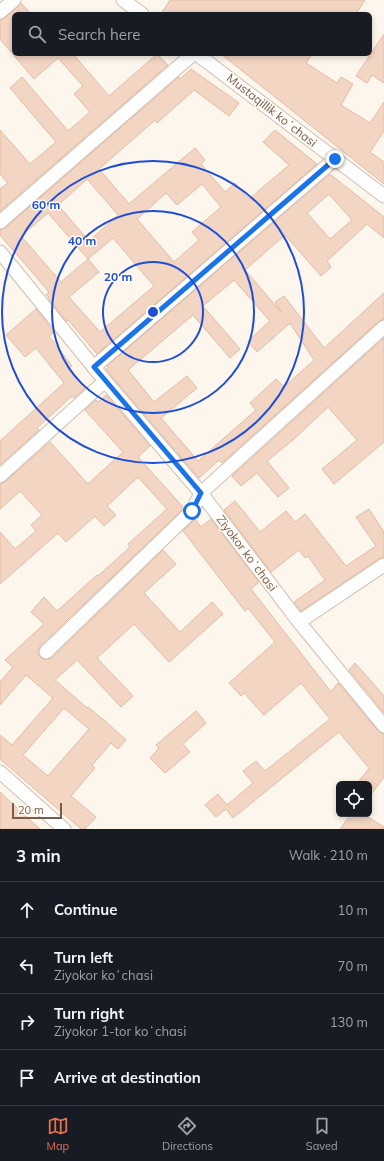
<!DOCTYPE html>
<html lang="en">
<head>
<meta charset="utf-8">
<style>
  :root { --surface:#171b24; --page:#20242c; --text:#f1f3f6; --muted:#9ea1a6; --line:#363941; --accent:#e76f51 }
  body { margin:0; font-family:Mulish,sans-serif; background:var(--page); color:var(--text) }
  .controls { position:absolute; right:12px; bottom:12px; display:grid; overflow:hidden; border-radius:6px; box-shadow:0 2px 6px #0003 }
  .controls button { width:36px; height:36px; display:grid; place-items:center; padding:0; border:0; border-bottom:1px solid var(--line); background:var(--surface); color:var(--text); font:20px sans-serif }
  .scale { position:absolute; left:12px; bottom:10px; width:50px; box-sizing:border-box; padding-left:4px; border:2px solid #7a5c4d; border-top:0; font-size:11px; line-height:14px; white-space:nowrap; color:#7a5c4d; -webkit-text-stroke:3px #fffaf3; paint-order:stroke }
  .stop { position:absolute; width:12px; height:12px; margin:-9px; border:3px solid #1a73e8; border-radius:50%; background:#fff }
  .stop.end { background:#1a73e8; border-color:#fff; box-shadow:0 1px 4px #0008 }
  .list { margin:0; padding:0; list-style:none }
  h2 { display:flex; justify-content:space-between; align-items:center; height:52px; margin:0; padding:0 16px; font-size:17px }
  h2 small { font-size:13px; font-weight:400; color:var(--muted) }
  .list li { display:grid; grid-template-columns:26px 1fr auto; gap:12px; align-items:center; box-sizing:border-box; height:56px; padding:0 16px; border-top:1px solid var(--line) }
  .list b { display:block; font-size:15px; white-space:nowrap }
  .list p { margin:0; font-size:13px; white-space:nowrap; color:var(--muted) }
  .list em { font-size:13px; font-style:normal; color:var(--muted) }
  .icon { flex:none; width:22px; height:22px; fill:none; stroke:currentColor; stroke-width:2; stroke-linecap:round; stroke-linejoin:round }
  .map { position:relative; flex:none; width:384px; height:829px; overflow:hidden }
  .search { position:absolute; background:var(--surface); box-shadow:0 2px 6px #0003; left:12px; right:12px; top:12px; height:44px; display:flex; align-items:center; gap:10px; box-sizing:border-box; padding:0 14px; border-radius:6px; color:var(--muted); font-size:15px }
  .sheet { height:276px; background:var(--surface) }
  nav { display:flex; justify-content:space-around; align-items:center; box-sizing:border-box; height:56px; border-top:1px solid var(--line); background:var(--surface); font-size:11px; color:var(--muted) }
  nav a { display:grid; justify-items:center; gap:2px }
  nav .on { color:var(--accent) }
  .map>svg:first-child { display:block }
  .building { fill:#f3d5c3; stroke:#e6bba3; fill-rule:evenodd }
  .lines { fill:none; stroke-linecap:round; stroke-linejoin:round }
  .street-casing { stroke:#d1beb0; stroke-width:15 }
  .street { stroke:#fff; stroke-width:13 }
  .route { stroke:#1a73e8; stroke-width:5 }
  .ring { fill:none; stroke:#1d4ed8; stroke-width:2 }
  .labels { text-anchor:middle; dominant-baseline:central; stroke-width:3; stroke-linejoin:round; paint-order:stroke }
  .street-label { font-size:12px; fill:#7a5c4d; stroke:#fffaf3 }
  .centre { fill:#1d4ed8; stroke:#fffaf3; stroke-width:2 }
  .ring-label { font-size:12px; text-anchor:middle; font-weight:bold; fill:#1d4ed8; stroke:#fffaf3; stroke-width:3; stroke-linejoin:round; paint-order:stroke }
</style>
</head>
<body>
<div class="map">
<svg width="384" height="829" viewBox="0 0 384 829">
  <rect width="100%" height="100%" fill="#fdf6ec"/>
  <path class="building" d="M 170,0 L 365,0 L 356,14 L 161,14 Z
    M 21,3 L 31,14 L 14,14 L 14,54 L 73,54 L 109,96 L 157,54 L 168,65 L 0,211 L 0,189 L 8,183 L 0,174 L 0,130 L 30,164 L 56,142 L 10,88 L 22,77 L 68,131 L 90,112 L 74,94 L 83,86 L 58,58 L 34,79 L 0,39 L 0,20 L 5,18 Z
    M 384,34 L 384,83 L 372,75 L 367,83 L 356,76 Z
    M 221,54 L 312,54 L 306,63 L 337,83 L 341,77 L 353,84 L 341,105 L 370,123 L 384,102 L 384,131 L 370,152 L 384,162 L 384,184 Z
    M 191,69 L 239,103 L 229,116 L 194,90 L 157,123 L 155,120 L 99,169 L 129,204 L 195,148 L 205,160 L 201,164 L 225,192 L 235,183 L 249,199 L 289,165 L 263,142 L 275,130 L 317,164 L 97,354 L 68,320 L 66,321 L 48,298 L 49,297 L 46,295 L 49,292 L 0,235 L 0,230 L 5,228 L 179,77 L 180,79 ZM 87,179 L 118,215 L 89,241 L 58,205 ZM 202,184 L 221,207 L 192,232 L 199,240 L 174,262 L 137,219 L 166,193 L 177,205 ZM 48,213 L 88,259 L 61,282 L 21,236 ZM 113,238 L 154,286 L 100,332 L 69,297 L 99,272 L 88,259 Z
    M 330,174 L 384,217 L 384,238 L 367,224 L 327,261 L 331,267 L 321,276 L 285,235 L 245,270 L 281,312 L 275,302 L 284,296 L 324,348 L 384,293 L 384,319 L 379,321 L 222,463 L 219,460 L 199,478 L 114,379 L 106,369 L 108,368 L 107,366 ZM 329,194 L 352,220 L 330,239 L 307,213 ZM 234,280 L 270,321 L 248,341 L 257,352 L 290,323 L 314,360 L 284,387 L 276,379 L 250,403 L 256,410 L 198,461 L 161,418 L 197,388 L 187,376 L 154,402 L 128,370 L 193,315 L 230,358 L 240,349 L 203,306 Z
    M 36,309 L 54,332 L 49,336 L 72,366 L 68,369 L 85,388 L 74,398 L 72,396 L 37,428 L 39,430 L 0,465 L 0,441 L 64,383 L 36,348 L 25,357 L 6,335 Z
    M 384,338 L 384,442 L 334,484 L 322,469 L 357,440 L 328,407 L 294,439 L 267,461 L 289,488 L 278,497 L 257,473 L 241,486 L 232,476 Z
    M 106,395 L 150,446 L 138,457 L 184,508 L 40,646 L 38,650 L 38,654 L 41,658 L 44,660 L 52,658 L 163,550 L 176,564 L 144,593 L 180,632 L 212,602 L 223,614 L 169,662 L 134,624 L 97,658 L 133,696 L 121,707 L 77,660 L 55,680 L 87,708 L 88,707 L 105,721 L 126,740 L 118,749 L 111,743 L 92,765 L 95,768 L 71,796 L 96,817 L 85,829 L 81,829 L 0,759 L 0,735 L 12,745 L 53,698 L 26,675 L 0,705 L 0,682 L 13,667 L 5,660 L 44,624 L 31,612 L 44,597 L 57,611 L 97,575 L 98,576 L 130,547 L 128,544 L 167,509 L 138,477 L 107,506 L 116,515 L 104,526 L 95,516 L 66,542 L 58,533 L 0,584 L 0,532 L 15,549 L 36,531 L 31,525 L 42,515 L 20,491 L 0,509 L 0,484 L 5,482 L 50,442 L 88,484 L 123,452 L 85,410 L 96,400 L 98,402 ZM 64,708 L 89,729 L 48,776 L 23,755 Z
    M 235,501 L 260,532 L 286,511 L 295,522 L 305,514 L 346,566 L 376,546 L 356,517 L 369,509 L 384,532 L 384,557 L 380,558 L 301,611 L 294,602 L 325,580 L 308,556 L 305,558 L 299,550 L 271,572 L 224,510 Z
    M 195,519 L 201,527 L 211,519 L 259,582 L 251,589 L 331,692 L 338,683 L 378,731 L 384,734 L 384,777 L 369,797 L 369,784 L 357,784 L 369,768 L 339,732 L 233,818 L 226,809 L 216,817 L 205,805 L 218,794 L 227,805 L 253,783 L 243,771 L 256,761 L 265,771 L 330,719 L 301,683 L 264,715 L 244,693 L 241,696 L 229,683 L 275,642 L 248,608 L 245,611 L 183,531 Z
    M 355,663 L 384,696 L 384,713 L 349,670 Z
    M 196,711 L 206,723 L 183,744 L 190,752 L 165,773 L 150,758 L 159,748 L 156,745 Z
    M 0,792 L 17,808 L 40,829 L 0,829 Z
    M 351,814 L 363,814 L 384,827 L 384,829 L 340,829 Z"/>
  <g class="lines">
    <defs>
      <path id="street" d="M 123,0 L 142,14
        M 0,12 L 14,0
        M 197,54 L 384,196
        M 0,222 L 193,54
        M 0,252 L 105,381 L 201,493 L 299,622 L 384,726
        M 94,367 L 335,159
        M 0,476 L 105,381
        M 299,622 L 384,565
        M 46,652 L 192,511 L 201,493 L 384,327
        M 0,772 L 64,829"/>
    </defs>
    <use href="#street" class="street-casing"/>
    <use href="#street" class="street"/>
  </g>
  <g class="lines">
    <path class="route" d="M 192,511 L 201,493 L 94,367 L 335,159"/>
  </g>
  <g class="ring">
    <circle cx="153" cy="312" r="50"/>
    <circle cx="153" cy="312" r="101"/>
    <circle cx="153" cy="312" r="151"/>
  </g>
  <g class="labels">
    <g class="street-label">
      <text transform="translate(272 110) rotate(38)">Mustaqillik koʻchasi</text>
      <text transform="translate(247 553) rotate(53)">Ziyokor koʻchasi</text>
    </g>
  </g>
  <circle cx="153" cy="312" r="6" class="centre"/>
  <g class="ring-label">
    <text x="46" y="209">60 m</text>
    <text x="82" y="245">40 m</text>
    <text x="118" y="281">20 m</text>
  </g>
</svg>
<div class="controls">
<button><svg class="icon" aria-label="locate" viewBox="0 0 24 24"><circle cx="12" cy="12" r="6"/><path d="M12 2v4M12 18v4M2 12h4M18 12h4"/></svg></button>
</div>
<div class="scale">20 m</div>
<div class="stop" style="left:192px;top:511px"></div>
<div class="stop end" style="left:335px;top:159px"></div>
<div class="search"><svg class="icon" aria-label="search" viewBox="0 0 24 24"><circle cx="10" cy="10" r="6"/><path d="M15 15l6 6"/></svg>Search here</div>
</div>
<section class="sheet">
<h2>3 min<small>Walk · 210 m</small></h2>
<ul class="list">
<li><svg class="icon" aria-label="ahead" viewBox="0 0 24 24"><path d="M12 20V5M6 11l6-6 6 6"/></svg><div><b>Continue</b></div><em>10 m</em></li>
<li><svg class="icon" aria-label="left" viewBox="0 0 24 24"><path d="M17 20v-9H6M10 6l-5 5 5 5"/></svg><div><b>Turn left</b><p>Ziyokor koʻchasi</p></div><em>70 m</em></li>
<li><svg class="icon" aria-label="right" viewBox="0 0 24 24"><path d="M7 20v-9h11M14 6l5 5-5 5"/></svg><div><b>Turn right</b><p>Ziyokor 1-tor koʻchasi</p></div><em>130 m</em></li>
<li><svg class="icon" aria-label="arrive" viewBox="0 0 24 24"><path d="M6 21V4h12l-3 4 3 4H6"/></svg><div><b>Arrive at destination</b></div></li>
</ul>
</section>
<nav>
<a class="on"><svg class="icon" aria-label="map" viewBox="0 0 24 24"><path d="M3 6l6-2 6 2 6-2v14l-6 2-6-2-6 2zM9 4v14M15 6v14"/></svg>Map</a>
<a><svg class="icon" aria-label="directions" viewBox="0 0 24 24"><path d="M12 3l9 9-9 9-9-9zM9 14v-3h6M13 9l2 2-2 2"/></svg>Directions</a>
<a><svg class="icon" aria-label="saved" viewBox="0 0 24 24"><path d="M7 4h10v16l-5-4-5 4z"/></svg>Saved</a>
</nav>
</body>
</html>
